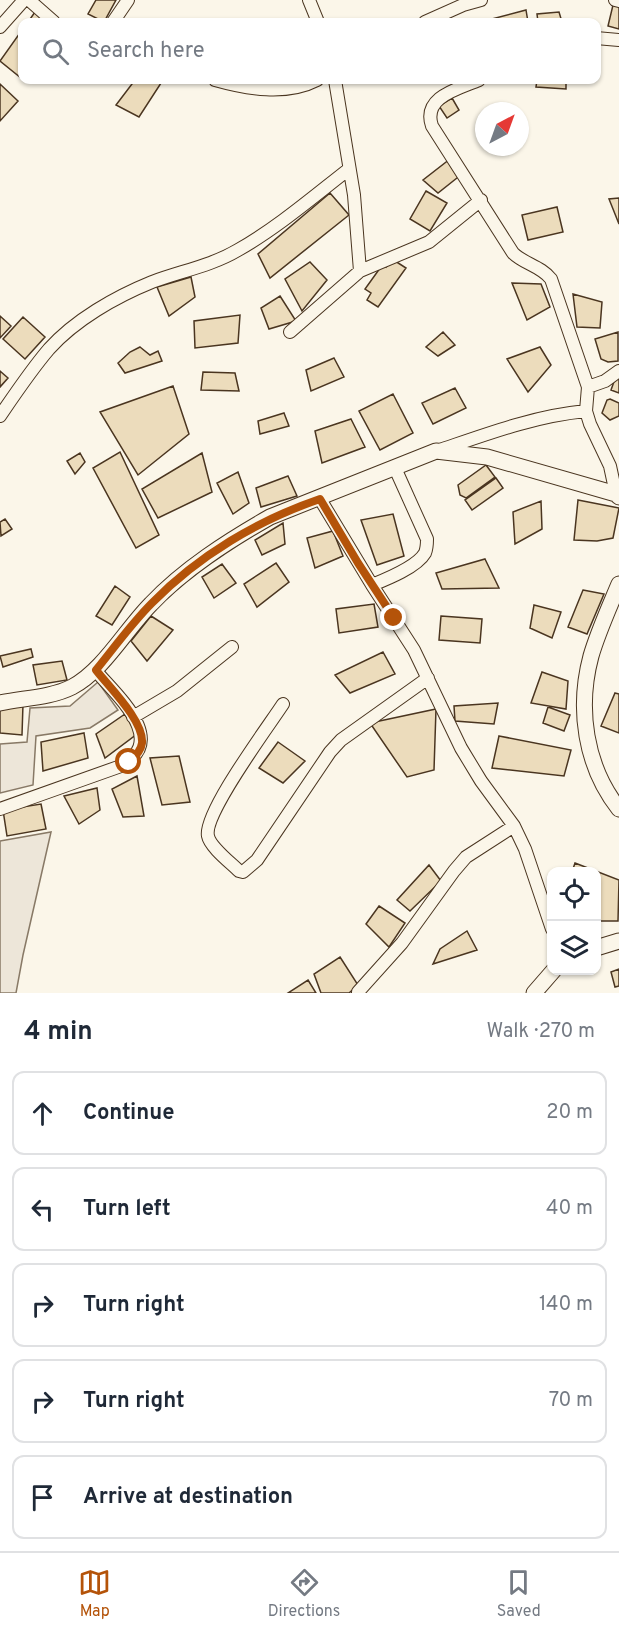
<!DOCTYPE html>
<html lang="en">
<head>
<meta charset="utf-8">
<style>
  :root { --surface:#fff; --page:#f6f6f7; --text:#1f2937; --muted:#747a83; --line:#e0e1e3; --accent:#b45309 }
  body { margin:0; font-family:Overpass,sans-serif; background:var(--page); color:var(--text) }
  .controls { position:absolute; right:18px; bottom:18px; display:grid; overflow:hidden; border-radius:12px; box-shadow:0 2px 4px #0004 }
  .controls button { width:54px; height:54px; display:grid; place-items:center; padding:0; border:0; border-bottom:2px solid var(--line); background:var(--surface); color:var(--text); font:30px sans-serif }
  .compass { position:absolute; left:475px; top:102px; width:54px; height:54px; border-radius:50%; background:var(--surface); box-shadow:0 2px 4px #0004; rotate:41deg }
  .stop { position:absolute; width:18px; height:18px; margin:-14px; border:4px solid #b45309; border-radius:50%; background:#fff }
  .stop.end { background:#b45309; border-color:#fff; box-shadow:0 2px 6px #0008 }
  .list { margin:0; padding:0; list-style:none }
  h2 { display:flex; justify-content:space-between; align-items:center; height:78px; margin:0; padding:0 24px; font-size:26px }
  h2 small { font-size:20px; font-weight:400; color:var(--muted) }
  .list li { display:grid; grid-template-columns:39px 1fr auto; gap:18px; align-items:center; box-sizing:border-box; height:84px; margin:0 12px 12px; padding:0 12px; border:2px solid var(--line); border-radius:12px }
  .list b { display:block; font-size:22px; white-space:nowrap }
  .list em { font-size:20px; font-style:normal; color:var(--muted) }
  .icon { flex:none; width:33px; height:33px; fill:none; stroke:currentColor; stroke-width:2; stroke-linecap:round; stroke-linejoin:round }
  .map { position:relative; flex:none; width:619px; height:993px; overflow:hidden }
  .search { position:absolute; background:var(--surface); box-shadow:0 2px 4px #0004; left:18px; right:18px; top:18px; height:66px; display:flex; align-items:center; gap:15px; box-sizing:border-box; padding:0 21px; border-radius:12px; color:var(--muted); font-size:22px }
  .sheet { height:558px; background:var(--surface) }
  nav { display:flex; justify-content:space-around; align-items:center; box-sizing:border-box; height:84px; border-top:2px solid var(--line); background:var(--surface); font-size:16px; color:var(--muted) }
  nav a { display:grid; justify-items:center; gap:3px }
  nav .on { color:var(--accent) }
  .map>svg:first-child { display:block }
  .green { fill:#ede6d9; stroke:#887966; stroke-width:1.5 }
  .building { fill:#ecdcbc; stroke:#4a3520; stroke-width:1.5 }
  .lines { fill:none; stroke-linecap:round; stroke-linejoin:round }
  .minor-casing { stroke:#4a3520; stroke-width:14 }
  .tertiary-casing { stroke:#4a3520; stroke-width:17 }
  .minor { stroke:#fbf6e9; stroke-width:12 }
  .tertiary { stroke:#fbf6e9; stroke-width:15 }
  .route { stroke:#b45309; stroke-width:8 }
</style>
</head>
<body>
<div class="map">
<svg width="619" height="993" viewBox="0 0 619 993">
  <rect width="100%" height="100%" fill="#fbf6e9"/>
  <path class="green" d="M 98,682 L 118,710 L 90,728 L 36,736 L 33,785 L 0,793 L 0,744 L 27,742 L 30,708 L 70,706 Z
    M 51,832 L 23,955 L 16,993 L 0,993 L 0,841 Z"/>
  <path class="building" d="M 96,0 L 116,0 L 104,22 L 88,14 Z
    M 613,5 L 619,6 L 619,29 L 608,26 Z
    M 526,10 L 528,22 L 489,22 L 488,20 Z
    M 35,12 L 44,22 L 28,22 Z
    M 559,12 L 562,22 L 538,22 L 537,14 Z
    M 22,30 L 22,75 L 21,78 L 0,61 Z
    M 135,80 L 163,80 L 139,117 L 116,105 Z
    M 537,80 L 566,80 L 566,89 L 536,87 Z
    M 0,84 L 18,101 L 0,121 Z
    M 452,98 L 459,110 L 447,118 L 439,106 Z
    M 450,159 L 462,174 L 438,193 L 423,180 Z
    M 426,191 L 447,203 L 430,231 L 410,219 Z
    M 330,193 L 349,215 L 270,278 L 258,254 Z
    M 619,198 L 619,224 L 609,199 Z
    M 557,207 L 563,232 L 528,240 L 522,215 Z
    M 392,259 L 406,268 L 378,307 L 367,300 L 371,293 L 365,289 L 383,264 L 386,267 Z
    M 310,262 L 327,280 L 302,311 L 285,279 Z
    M 191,277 L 195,297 L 169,316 L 157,287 Z
    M 512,283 L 541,284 L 550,307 L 527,320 Z
    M 573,294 L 602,302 L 600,328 L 577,327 Z
    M 280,296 L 296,321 L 269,329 L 261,308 Z
    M 240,315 L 238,343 L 195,348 L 194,321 Z
    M 0,316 L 11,326 L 0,338 Z
    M 23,317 L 45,337 L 25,359 L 3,339 Z
    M 443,332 L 455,345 L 438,356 L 426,347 Z
    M 618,332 L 618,361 L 608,362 L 601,359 L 595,339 Z
    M 140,347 L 150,355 L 158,351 L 162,361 L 125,373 L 118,363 L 130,352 Z
    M 540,347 L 551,365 L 528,392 L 507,359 Z
    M 334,358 L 344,377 L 311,391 L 306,370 Z
    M 0,371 L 8,378 L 0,387 Z
    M 203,372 L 235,373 L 239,391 L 201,390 Z
    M 616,376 L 619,376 L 619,393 L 611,390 Z
    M 173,386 L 189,434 L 138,475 L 100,412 Z
    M 455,388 L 466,408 L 433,424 L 422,403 Z
    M 393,394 L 413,433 L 380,450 L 359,411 Z
    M 610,399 L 619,403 L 619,416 L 610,420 L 602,413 L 607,400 Z
    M 284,413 L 289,426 L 260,434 L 258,421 Z
    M 351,419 L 365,447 L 322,463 L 315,431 Z
    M 120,452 L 159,535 L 136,548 L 93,468 Z
    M 80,453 L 85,462 L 75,474 L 67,461 Z
    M 202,453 L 212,492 L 158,518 L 142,489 Z
    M 486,465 L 495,477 L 466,498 L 460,495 L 458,485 Z
    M 238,472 L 249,503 L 233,514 L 217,483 Z
    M 288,476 L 297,496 L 261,507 L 256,488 Z
    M 496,478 L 503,488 L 472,510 L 465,500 Z
    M 578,500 L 619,508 L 613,538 L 597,541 L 574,540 Z
    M 541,501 L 542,529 L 515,544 L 513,512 Z
    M 393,514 L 404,556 L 377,565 L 361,520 Z
    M 5,519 L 12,529 L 1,536 L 0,522 Z
    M 283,523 L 285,544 L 262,555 L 255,540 Z
    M 333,531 L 343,556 L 315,568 L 307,538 Z
    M 485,559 L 499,588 L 442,589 L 436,573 Z
    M 276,563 L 289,582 L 257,607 L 244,584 Z
    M 222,564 L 236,583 L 214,598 L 202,577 Z
    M 115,586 L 130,597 L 112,625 L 96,616 Z
    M 583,590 L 604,594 L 587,634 L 568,627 Z
    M 374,604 L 378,627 L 339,633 L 336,609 Z
    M 534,605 L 561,612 L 552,638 L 530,628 Z
    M 151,616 L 173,630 L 147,661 L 131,641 Z
    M 441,616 L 482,619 L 480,643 L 439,640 Z
    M 31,649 L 33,657 L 3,667 L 0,656 Z
    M 383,652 L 395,674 L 350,693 L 335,675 Z
    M 62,661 L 67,680 L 37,685 L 33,665 Z
    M 542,672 L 568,681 L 566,709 L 531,703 Z
    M 615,693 L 619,694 L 619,733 L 601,726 Z
    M 498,703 L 494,724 L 455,721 L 454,706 Z
    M 23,704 L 22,735 L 0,733 L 0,705 Z
    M 548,707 L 570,715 L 564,731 L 543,723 Z
    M 436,709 L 434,770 L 407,777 L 370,723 Z
    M 125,714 L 137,734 L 105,758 L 96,734 Z
    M 84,733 L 88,758 L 43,771 L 41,742 Z
    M 499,736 L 571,750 L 564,776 L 492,768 Z
    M 278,742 L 305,761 L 283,783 L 259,768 Z
    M 179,756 L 190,802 L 162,805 L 150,758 Z
    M 137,776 L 144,816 L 123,817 L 112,789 Z
    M 97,788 L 100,810 L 79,824 L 64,796 Z
    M 41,804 L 46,829 L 7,836 L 3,810 Z
    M 575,863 L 619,880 L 618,921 L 596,921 L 596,872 L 572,872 Z
    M 429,865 L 441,881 L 410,911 L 397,900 Z
    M 379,906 L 405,923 L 389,947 L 366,924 Z
    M 467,931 L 477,950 L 433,964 L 440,949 Z
    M 340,957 L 358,985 L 349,993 L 321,993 L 314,974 Z
    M 619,969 L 619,986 L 615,987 L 611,972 Z
    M 308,980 L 316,993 L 288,993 Z"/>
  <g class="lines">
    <defs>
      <path id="minor" d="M 29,0 L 54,22
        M 309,0 L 318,22
        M 615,0 L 619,1
        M 113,22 L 128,0
        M 425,22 L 463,5 L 481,0
        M 0,27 L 24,0
        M 596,38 L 619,40
        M 215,80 C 247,89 286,96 317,80
        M 335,80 L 354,195 L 360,271 L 429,242 L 481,200
        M 479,80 C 458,89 422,97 432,126 L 513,253 C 524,264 541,266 551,279 L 588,387 L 586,411 L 590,424 L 610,466 L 616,494
        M 290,332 L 360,271
        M 588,387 L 605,381 L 619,371
        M 0,416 C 15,394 31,370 49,349 C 75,320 115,297 152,282 C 181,271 211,266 238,250 C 277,228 313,197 349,169
        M 437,451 C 487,434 534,416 586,411
        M 395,468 L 427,539 C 427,543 427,548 425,553 C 417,567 387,579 372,585 L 414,650 L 461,748 L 481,781 L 514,826 L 525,849 L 552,929
        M 320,499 L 372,585
        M 283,704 C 268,727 203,814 208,836 C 210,847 231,863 239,871 L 243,872 L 257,860 L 330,752 L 341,740 L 428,678
        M 133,717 L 177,691 L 232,647
        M 0,809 L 121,766 C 169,740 117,696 96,671
        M 358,992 L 402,943 L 454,871 L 466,857 L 514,826"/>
      <path id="tertiary" d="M 619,584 C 609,608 598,632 591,656 C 577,708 585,766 619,809
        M 0,703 C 23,698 50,698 72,687 C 103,671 126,629 151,604 C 184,569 228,541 270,517 L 436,451 L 487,457 L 616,494 L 619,497
        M 596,948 L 619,941
        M 534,993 L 554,970"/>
    </defs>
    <use href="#minor" class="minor-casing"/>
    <use href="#tertiary" class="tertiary-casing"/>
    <use href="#minor" class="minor"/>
    <use href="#tertiary" class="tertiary"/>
  </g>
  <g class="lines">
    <path class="route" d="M 129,762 C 135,757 141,751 142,743 C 144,721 109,687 96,670 C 114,648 131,624 152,603 C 198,556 258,520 320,499 L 358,563 L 394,618"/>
  </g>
</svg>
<div class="controls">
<button><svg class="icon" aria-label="locate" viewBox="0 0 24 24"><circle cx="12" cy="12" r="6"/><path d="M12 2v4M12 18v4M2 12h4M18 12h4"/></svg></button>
<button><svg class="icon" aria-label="layers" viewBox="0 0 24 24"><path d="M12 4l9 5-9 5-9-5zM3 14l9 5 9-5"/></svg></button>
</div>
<svg class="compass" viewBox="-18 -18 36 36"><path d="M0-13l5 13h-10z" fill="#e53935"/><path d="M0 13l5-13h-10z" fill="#747a83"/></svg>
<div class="stop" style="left:129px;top:762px"></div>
<div class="stop end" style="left:394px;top:618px"></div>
<div class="search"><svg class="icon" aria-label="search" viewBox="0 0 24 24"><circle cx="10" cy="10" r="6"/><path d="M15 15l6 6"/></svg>Search here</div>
</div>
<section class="sheet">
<h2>4 min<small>Walk · 270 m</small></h2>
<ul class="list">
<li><svg class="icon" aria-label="ahead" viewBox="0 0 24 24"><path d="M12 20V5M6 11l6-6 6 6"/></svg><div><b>Continue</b></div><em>20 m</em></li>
<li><svg class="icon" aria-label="left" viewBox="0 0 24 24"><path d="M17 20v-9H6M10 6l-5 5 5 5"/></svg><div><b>Turn left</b></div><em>40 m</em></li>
<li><svg class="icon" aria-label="right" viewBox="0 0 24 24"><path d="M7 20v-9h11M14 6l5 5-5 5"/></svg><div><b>Turn right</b></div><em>140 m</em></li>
<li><svg class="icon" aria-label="right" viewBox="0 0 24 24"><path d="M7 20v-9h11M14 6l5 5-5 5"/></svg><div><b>Turn right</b></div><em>70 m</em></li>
<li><svg class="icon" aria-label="arrive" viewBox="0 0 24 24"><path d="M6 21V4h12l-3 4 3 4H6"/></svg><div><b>Arrive at destination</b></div></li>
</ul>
</section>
<nav>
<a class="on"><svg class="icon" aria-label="map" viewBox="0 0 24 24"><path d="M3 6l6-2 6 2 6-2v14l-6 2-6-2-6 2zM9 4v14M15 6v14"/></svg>Map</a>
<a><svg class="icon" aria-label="directions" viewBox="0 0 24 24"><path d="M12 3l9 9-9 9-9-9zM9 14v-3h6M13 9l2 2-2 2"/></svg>Directions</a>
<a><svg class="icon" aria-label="saved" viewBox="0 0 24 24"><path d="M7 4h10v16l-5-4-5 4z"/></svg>Saved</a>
</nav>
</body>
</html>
